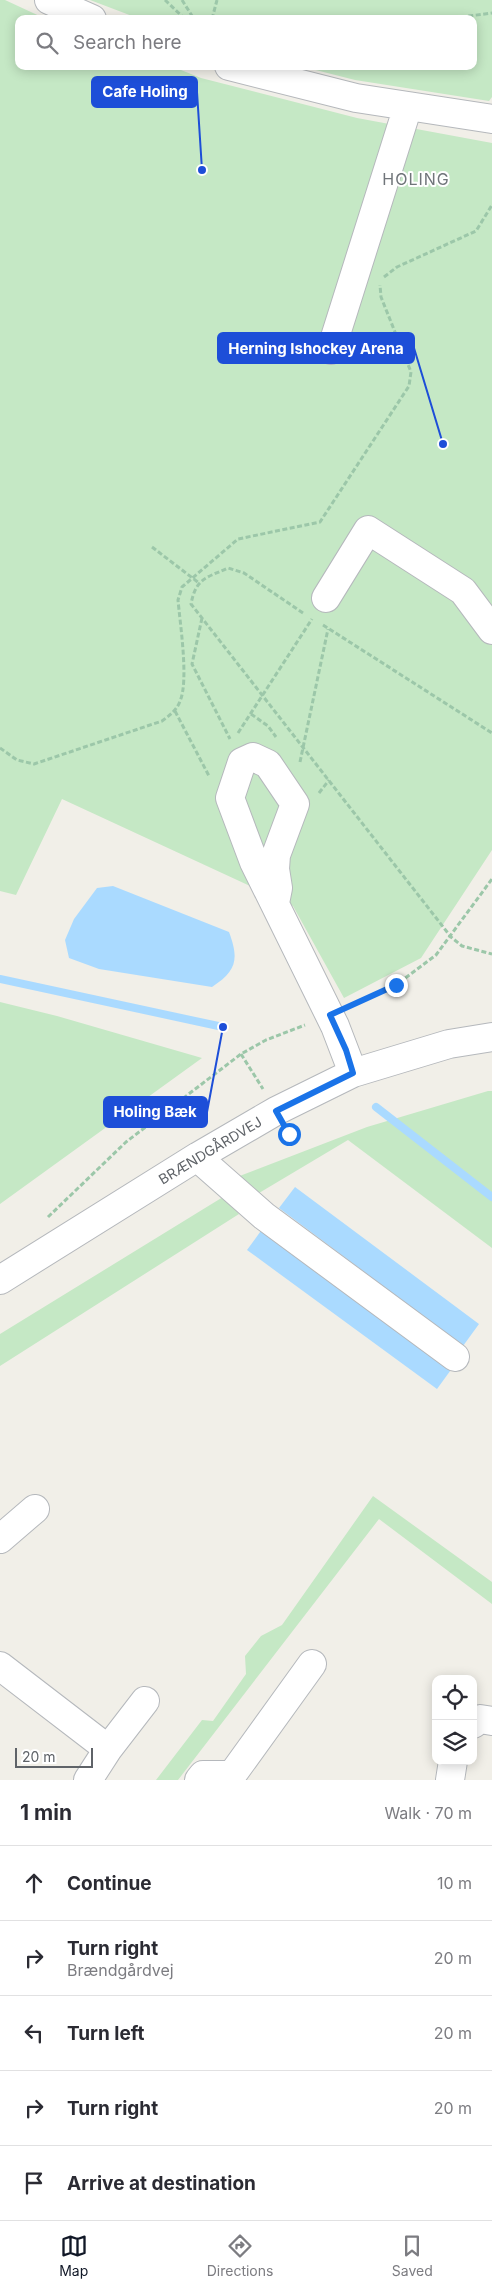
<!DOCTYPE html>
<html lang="en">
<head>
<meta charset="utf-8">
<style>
  :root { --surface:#fff; --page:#f2f2f3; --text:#2b2b33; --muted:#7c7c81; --line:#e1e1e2; --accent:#111827 }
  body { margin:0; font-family:Inter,sans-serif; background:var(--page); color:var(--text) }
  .controls { position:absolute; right:15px; bottom:15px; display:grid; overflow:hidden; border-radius:10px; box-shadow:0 2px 12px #0003 }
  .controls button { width:45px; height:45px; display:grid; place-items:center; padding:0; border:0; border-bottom:1px solid var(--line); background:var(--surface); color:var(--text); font:25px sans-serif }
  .scale { position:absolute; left:15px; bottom:12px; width:78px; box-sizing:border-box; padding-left:5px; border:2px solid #5f6368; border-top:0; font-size:14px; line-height:18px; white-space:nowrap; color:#5f6368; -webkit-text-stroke:4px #fff; paint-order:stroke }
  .stop { position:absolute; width:15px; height:15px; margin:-11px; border:4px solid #1a73e8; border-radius:50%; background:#fff }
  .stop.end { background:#1a73e8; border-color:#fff; box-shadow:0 1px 5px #0008 }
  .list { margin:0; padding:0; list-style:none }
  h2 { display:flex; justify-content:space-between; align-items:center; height:65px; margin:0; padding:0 20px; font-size:21px }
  h2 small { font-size:16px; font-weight:400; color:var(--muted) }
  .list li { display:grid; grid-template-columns:32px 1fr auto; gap:15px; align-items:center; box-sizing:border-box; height:75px; padding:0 20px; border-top:1px solid var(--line) }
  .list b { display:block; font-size:19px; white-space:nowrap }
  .list p { margin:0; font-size:16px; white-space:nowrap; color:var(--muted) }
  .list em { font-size:16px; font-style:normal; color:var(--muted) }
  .icon { flex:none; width:28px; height:28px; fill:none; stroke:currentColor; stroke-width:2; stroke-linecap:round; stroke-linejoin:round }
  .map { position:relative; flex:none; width:492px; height:1780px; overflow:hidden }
  .search { position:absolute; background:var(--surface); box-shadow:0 2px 12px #0003; left:15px; right:15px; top:15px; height:55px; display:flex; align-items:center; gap:12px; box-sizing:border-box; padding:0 18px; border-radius:10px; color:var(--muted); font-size:19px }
  .sheet { height:440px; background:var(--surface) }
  nav { display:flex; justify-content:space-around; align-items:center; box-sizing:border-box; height:70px; border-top:1px solid var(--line); background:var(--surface); font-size:14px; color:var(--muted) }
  nav a { display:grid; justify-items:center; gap:2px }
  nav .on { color:var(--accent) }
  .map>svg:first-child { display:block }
  .green { fill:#c5e8c5 }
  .water { fill:#aadaff }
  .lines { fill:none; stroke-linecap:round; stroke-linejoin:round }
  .stream { stroke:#aadaff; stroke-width:8 }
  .minor-casing { stroke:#b5b8bc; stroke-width:30 }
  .path { stroke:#9cc7a9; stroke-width:3; stroke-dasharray:5 2.5; stroke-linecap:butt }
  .minor { stroke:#fff; stroke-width:28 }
  .route { stroke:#1a73e8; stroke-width:6 }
  .labels { text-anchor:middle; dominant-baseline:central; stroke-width:4; stroke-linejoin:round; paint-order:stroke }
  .street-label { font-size:14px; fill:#5f6368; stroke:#fff }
  .quarter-label { font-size:16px; letter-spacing:1px; fill:#70757a; stroke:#fff }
  .leader { fill:none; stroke:#1d4ed8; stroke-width:2 }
  .callout-dot { fill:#1d4ed8; stroke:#fff; stroke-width:2 }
  .callout { fill:#1d4ed8; stroke:#1d4ed8; stroke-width:2 }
  .callout-label { font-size:15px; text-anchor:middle; font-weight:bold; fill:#fff }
</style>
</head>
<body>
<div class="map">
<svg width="492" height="1780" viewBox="0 0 492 1780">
  <rect width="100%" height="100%" fill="#f1efe8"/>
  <path class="green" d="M 0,0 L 5,0 L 46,19 L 19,19 L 19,66 L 171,66 L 201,78 L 357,118 L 492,143 L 492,850 L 421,958 L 344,998 L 293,906 L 62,799 L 16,895 L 0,891 Z
    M 90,0 L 492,0 L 492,97 L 489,101 L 355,80 L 300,66 L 473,66 L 473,19 L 140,19 Z
    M 0,1002 L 57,1016 L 202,1058 L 0,1204 Z
    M 488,1091 L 492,1091 L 492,1248 L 348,1140 L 254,1196 L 237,1177 L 367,1127 Z
    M 223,1197 L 239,1214 L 0,1366 L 0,1334 Z
    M 373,1496 L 492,1582 L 492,1604 L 379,1519 L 178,1780 L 156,1780 L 202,1720 L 213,1721 L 246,1674 L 245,1656 L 261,1636 L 282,1625 Z"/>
  <path class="water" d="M 113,886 L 229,932 C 239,959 237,971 212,987 L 99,969 L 69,958 L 65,940 L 74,919 L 97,888 Z
    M 295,1187 L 479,1324 L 463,1346 L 279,1208 Z
    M 263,1228 L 453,1367 L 437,1389 L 247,1250 Z"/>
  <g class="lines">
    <path class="stream" d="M 0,979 L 223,1027
      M 376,1107 L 492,1197"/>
    <defs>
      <path id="minor" d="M 49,0 L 92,19
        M 229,66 L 356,98 L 492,119
        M 331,350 L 408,106
        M 326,598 L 368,530 L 463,591 L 492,630
        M 275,903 L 278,888 L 275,869 L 276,855 L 295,804 L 268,764 L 253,757 L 242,762 L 230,798 L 254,862 L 335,1026 L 353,1073
        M 197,1157 L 264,1216 L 455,1357
        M 0,1280 L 197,1157 L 276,1111 L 353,1073 L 449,1044 L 492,1037
        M 0,1539 L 35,1509
        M 0,1666 L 108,1749 L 145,1701
        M 473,1724 L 480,1719 L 492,1721
        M 88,1780 L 108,1749
        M 199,1780 L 203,1775 L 232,1775 L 312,1664
        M 450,1780 L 453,1761"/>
    </defs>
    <use href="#minor" class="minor-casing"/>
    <path class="path" d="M 165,0 L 185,19
      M 182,0 L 194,19
      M 212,19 L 217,0
      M 446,19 L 492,13
      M 384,277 L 397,267 L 476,231 L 492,205
      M 152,547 L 199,583
      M 303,613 L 244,573 L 228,568 C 206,578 196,578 191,604 L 451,937 L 462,946 L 492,954
      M 202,618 L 192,664 L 230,739
      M 323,625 L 492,733
      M 175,711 L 209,776
      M 251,714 L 268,726 L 276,737
      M 238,733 L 312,619
      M 0,748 L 17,760 L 34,764 L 162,721 C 170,715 177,710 180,701 C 189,681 180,623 178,600 L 182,587 L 238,539 L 320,522 L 409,386 L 411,372 L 381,297 L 380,285
      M 300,762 L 328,629
      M 319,793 L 329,780
      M 352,1005 L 396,985 L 436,955 L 492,879
      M 241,1054 L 263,1089
      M 48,1217 L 126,1142 L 241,1054 L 266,1040 L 305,1025"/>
    <use href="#minor" class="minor"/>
  </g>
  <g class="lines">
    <path class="route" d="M 289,1134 L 276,1111 L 353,1073 L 346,1050 L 330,1015 L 396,985"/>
  </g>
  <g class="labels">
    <g class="street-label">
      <text transform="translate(210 1150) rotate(-31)">BRÆNDGÅRDVEJ</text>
    </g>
    <g class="quarter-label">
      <text x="416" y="179">HOLING</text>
    </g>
  </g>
  <path class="leader" d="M202 170L197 92M443 444L414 348M223 1027L207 1112"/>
  <g class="callout-dot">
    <circle cx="202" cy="170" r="5"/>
    <circle cx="443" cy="444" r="5"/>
    <circle cx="223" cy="1027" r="5"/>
  </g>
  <g class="callout">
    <rect x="92" y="77" width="105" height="30" rx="5"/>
    <rect x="218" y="333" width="196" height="30" rx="5"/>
    <rect x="104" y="1097" width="103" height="30" rx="5"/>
  </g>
  <g class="callout-label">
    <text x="145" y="97">Cafe Holing</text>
    <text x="316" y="354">Herning Ishockey Arena</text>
    <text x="155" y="1117">Holing Bæk</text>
  </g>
</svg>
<div class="controls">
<button><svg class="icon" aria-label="locate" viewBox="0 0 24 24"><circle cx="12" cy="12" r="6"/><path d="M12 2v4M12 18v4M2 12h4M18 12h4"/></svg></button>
<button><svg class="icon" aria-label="layers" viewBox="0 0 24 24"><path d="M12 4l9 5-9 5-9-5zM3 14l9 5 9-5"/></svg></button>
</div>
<div class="scale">20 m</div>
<div class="stop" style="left:289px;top:1134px"></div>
<div class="stop end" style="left:396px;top:985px"></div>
<div class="search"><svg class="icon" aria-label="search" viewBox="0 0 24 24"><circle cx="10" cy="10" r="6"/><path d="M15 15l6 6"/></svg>Search here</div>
</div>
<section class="sheet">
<h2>1 min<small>Walk · 70 m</small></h2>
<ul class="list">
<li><svg class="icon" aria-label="ahead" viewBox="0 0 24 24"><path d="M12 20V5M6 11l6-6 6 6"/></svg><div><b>Continue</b></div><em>10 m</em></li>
<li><svg class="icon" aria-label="right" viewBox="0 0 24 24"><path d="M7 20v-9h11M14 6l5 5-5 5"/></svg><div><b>Turn right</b><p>Brændgårdvej</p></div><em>20 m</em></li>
<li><svg class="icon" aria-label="left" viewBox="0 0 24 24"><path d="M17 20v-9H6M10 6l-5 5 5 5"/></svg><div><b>Turn left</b></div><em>20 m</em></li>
<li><svg class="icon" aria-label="right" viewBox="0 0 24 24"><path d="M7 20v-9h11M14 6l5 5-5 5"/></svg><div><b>Turn right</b></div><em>20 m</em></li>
<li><svg class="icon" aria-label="arrive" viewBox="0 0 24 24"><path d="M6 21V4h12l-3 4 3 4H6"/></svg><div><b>Arrive at destination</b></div></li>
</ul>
</section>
<nav>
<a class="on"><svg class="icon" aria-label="map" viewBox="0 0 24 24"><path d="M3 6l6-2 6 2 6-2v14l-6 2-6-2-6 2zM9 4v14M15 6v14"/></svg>Map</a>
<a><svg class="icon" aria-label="directions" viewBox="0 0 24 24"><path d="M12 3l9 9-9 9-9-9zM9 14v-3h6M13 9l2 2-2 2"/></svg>Directions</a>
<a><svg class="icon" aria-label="saved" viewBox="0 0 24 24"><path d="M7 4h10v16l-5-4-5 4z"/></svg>Saved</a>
</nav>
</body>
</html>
